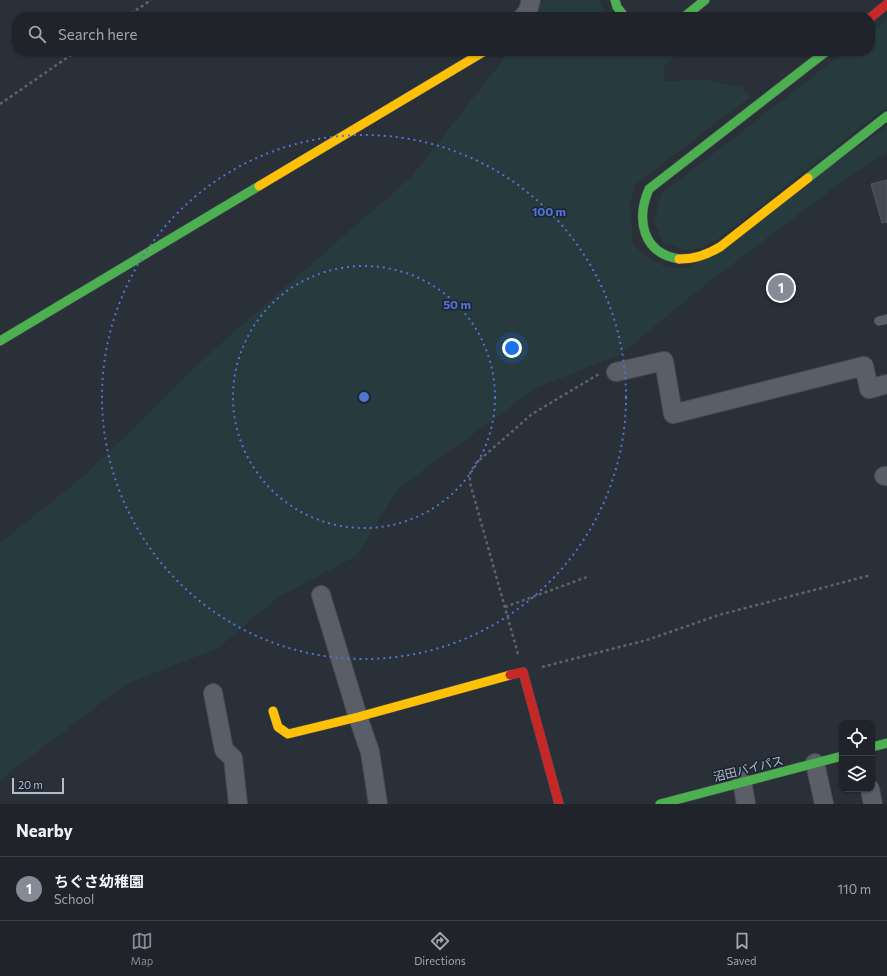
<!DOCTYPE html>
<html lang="en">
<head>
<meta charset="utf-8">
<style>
  :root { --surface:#20242a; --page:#2d3036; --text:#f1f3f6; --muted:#a2a4a8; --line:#3d4147; --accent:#848b96 }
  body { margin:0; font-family:Commissioner,"Noto Sans JP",sans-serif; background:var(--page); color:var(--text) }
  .controls { position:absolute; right:12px; bottom:12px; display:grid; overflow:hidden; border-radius:8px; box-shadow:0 1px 3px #0004 }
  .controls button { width:36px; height:36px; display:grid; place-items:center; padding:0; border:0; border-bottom:1px solid var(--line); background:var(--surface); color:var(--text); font:20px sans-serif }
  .scale { position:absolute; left:12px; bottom:10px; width:52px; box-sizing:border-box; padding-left:4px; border:2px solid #b4bcc9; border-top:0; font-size:11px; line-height:14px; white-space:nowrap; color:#b4bcc9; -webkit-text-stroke:3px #1d2633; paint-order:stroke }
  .you { position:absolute; left:512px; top:348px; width:14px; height:14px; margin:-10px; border:3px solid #fff; border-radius:50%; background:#1a73e8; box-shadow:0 0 0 6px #1a73e833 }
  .badge { display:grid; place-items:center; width:26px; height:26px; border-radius:50%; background:var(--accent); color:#fff; font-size:13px; font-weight:700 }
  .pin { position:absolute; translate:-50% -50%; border:2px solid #fff; box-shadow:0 1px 4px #0006 }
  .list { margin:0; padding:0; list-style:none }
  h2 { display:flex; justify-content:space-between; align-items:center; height:52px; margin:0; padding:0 16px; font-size:17px }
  h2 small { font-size:13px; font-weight:400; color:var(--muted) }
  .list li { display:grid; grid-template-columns:26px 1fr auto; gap:12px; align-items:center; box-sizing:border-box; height:64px; padding:0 16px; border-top:1px solid var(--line) }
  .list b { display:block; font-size:15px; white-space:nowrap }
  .list p { margin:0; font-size:13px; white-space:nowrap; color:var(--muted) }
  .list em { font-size:13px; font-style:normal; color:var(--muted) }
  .icon { flex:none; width:22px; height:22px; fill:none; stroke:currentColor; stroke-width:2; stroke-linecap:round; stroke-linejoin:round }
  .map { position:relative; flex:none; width:887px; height:804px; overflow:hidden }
  .search { position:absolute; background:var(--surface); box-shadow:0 1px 3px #0004; left:12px; right:12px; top:12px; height:44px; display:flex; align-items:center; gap:10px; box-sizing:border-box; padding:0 14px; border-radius:16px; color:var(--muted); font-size:15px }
  .sheet { height:116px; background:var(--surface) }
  nav { display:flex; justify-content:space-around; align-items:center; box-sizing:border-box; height:56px; border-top:1px solid var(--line); background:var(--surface); font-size:11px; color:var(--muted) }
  nav a { display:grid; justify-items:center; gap:2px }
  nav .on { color:var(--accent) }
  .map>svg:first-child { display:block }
  .green { fill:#273a3e }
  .building { fill:#444950; stroke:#52575f }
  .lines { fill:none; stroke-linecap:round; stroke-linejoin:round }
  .lane-casing { stroke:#484c53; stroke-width:10 }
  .street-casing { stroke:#484c53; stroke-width:20 }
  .fast-casing { stroke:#484c53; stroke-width:10 }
  .slow-casing { stroke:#484c53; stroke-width:10 }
  .jam-casing { stroke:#484c53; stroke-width:10 }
  .path { stroke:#5d636a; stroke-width:2.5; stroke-dasharray:3 3; stroke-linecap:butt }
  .lane { stroke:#5a5e66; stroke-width:9 }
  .street { stroke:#5a5e66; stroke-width:18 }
  .fast { stroke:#4caf50; stroke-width:9 }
  .slow { stroke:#ffc107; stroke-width:9 }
  .jam { stroke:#c62828; stroke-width:9 }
  .ring { fill:none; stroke:#5274d3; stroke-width:2; stroke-dasharray:2 4 }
  .labels { text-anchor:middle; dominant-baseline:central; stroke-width:3.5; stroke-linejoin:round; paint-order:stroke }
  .street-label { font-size:12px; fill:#b4bcc9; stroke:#1d2633 }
  .centre { fill:#5274d3; stroke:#1d2633; stroke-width:2 }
  .ring-label { font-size:12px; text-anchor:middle; font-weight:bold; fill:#5274d3; stroke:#1d2633; stroke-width:3.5; stroke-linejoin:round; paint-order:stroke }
</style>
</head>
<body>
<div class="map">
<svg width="887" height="804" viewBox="0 0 887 804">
  <rect width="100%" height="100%" fill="#2a3038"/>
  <path class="green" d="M 543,0 L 599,0 L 606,17 L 533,17 Z
    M 887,19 L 887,107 L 717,240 L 700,248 L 685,250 L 663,243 L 654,221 L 661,194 L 846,51 L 870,51 L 870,32 Z
    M 510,51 L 682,51 L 664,65 L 664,82 L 701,79 L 741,87 L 750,97 L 635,185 L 630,204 L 633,244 L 645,256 L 666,267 L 689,268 L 887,126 L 887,153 L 848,177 L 701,288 L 621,354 L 536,388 L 399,488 L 356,556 L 278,597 L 218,648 L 126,684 L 0,780 L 0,543 L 85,475 L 209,354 L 412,176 Z"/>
  <path class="building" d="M 887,180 L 887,222 L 882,223 L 871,184 Z"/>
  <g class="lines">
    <defs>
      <path id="lane" d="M 879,321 L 887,319"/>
      <path id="street" d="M 523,17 L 528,11 L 531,0
        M 616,372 L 664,361 L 673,414 L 864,366 L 869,389 L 887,384
        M 884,476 L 887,476
        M 321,595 L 358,717 L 370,752 L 378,804
        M 213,693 L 224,750 L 233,758 L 238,804
        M 815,763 L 824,804
        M 742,781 L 746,804
        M 870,789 L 873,804"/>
      <path id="fast" d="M 615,0 L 617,7 L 625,17
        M 684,17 L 705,0
        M 808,178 L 887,116
        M 679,259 C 642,253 636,219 649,189 L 827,51
        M 0,341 L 259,186
        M 872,747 L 887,743
        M 660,804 L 842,756"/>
      <path id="slow" d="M 259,186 L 485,51
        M 679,259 C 695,259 706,255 720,247 L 808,178
        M 273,711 L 278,727 L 288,734 L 358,717 L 510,675"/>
      <path id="jam" d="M 870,18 L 887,4
        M 510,675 L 523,672 L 559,804"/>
    </defs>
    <use href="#lane" class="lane-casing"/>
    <use href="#street" class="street-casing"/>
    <use href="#fast" class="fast-casing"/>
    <use href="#slow" class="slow-casing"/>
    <use href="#jam" class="jam-casing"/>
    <path class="path" d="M 126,17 L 151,0
      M 0,104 L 77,51
      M 505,607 L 587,577
      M 518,654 L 470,483 L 470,473 L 476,463 L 532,414 L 599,374
      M 542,667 L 647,640 L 719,615 L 871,575"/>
    <use href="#lane" class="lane"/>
    <use href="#street" class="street"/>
    <use href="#fast" class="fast"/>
    <use href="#slow" class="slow"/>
    <use href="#jam" class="jam"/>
  </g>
  <g class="ring">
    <circle cx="364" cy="397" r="131"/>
    <circle cx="364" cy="397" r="262"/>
  </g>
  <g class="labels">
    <g class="street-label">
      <text transform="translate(748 768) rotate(-14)">沼田バイパス</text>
    </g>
  </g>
  <circle cx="364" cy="397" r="6" class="centre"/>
  <g class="ring-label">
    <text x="549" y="216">100 m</text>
    <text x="457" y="309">50 m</text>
  </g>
</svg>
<div class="controls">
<button><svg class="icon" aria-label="locate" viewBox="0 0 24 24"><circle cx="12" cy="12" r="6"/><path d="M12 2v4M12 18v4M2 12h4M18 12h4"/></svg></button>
<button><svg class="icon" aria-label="layers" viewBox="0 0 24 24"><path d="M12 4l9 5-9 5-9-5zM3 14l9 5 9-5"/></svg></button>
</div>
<div class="scale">20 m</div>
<div class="you"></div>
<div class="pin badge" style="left:781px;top:288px">1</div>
<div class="search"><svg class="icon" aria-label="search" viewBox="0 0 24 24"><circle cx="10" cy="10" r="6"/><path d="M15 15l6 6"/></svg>Search here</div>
</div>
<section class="sheet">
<h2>Nearby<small></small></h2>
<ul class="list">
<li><span class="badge">1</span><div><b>ちぐさ幼稚園</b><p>School</p></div><em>110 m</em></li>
</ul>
</section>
<nav>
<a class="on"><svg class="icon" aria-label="map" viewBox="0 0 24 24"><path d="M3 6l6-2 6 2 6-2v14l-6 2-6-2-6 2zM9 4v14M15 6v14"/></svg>Map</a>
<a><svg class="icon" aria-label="directions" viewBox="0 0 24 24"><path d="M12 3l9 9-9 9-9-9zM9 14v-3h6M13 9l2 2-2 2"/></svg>Directions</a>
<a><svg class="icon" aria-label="saved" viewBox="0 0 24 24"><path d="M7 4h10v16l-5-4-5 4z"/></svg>Saved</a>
</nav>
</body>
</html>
